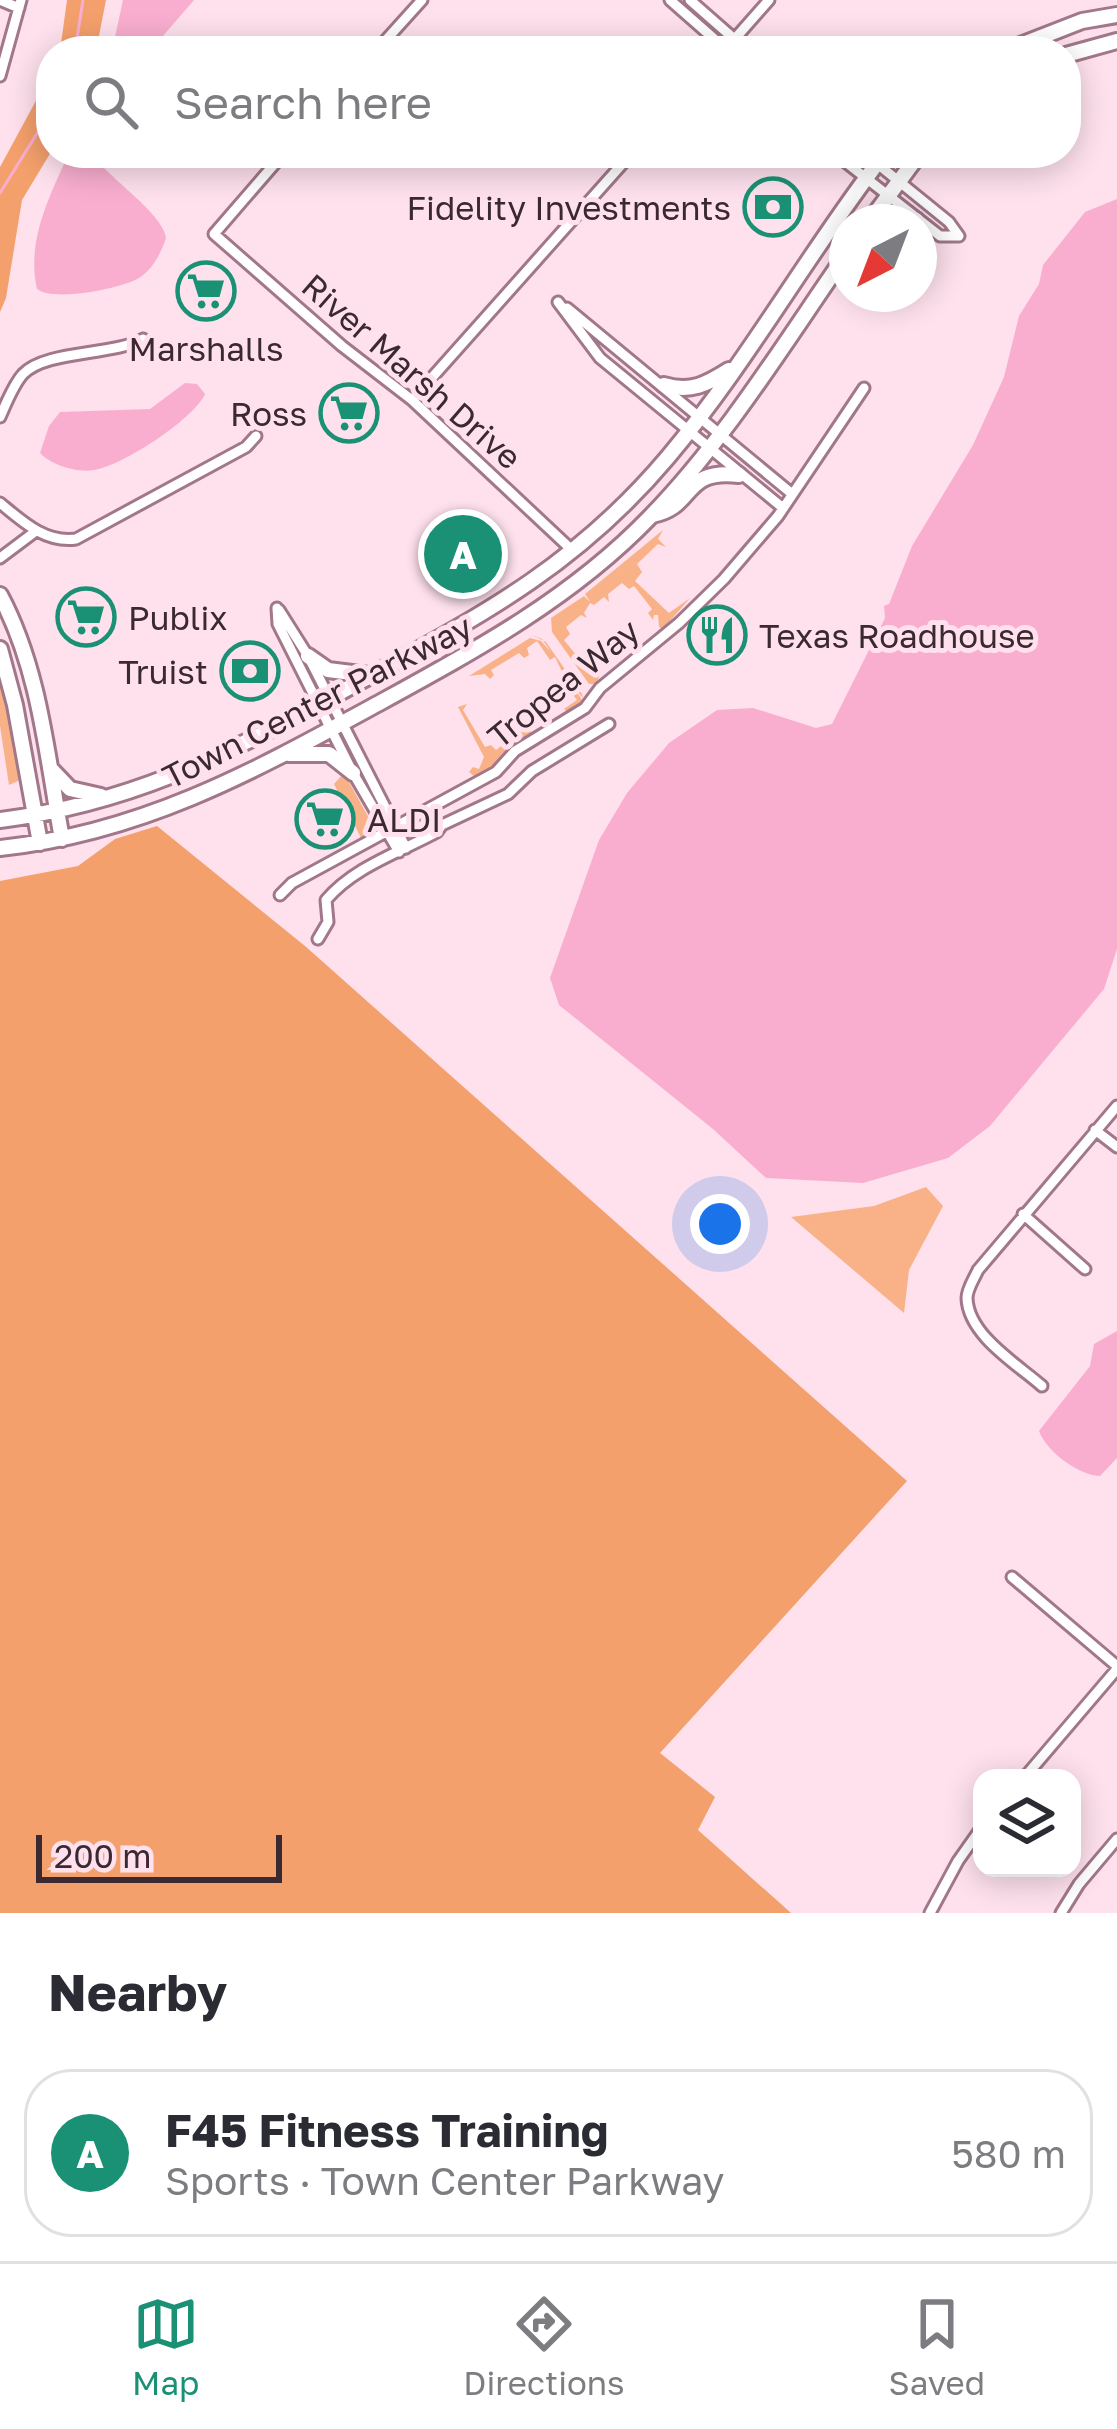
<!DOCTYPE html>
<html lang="en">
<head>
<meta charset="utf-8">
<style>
  :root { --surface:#fff; --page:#f7f7f7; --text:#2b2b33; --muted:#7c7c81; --line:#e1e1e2; --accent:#1a9174 }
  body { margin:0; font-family:"Golos Text",sans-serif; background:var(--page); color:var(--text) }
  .controls { position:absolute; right:36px; bottom:36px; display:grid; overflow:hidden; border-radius:24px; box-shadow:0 6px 30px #0003 }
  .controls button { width:108px; height:108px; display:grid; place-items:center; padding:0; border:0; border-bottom:3px solid var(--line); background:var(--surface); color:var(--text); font:60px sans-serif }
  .compass { position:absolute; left:829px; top:204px; width:108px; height:108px; border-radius:50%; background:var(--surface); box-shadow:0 6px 30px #0003; rotate:222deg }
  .scale { position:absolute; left:36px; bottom:30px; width:246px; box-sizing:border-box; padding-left:12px; border:6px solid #3b2931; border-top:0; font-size:33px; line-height:42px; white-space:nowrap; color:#3b2931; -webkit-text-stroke:9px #fee1ed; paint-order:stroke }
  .you { position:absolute; left:720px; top:1224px; width:42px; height:42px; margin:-30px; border:9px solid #fff; border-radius:50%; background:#1a73e8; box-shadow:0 0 0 18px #1a73e833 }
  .badge { display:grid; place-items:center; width:78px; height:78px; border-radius:50%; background:var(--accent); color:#fff; font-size:39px; font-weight:700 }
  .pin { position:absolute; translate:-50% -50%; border:6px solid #fff; box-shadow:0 3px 12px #0006 }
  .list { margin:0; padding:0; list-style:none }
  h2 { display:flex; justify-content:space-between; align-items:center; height:156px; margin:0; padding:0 48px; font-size:51px }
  h2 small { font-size:39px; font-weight:400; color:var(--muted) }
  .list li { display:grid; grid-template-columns:78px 1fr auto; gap:36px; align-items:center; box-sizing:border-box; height:168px; margin:0 24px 24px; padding:0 24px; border:3px solid var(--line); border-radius:48px }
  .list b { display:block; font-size:45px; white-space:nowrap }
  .list p { margin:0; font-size:39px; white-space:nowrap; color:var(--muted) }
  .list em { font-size:39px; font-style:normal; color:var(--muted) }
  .icon { flex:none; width:66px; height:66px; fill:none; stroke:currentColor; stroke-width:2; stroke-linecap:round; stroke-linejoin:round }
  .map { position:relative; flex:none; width:1117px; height:1913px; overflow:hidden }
  .search { position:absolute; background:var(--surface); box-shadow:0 6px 30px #0003; left:36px; right:36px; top:36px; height:132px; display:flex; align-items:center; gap:30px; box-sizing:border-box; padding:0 42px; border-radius:48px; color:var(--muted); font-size:45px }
  .sheet { height:348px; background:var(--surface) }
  nav { display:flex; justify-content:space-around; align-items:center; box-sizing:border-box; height:168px; border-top:3px solid var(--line); background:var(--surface); font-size:33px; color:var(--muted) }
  nav a { display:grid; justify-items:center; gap:6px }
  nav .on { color:var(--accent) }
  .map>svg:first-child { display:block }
  .green { fill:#f9b288 }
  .forest { fill:#f4a06c }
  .water { fill:#f9aecf }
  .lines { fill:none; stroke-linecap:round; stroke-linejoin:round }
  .stream { stroke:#f9aecf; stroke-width:3 }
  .street-casing { stroke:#a17789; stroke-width:15 }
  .secondary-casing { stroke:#a17789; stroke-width:20 }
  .street { stroke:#fff; stroke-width:9 }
  .secondary { stroke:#fff; stroke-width:14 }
  .labels { text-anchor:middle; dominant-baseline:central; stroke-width:10; stroke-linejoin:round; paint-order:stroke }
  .poi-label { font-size:33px; fill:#3b2931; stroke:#fee1ed; text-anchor:end }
  .street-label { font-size:33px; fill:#3b2931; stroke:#fee1ed }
</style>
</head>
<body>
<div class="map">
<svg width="1117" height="1913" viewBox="0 0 1117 1913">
  <rect width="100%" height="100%" fill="#fee1ed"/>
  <path class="green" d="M 663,530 L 658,539 L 666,547 L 658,544 L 637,564 L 642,572 L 635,581 L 669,613 L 690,598 L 663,629 L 659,627 L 658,615 L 654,615 L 653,620 L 648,613 L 652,609 L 634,586 L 629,589 L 622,583 L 608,594 L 609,602 L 604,597 L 594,605 L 590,603 L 584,613 L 587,618 L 581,615 L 566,627 L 570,634 L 564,640 L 577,656 L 584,654 L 580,660 L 590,673 L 596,670 L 600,675 L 596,684 L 589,684 L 552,632 L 551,618 L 584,596 L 590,602 L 585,594 Z
    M 532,635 L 546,642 L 582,694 L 583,698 L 576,690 L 583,702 L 569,713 L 564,709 L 577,700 L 569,690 L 573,684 L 568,676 L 565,678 L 555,657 L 550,660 L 537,641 L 527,648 L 529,655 L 524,658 L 519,653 L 491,670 L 494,675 L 490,679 L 485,674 L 469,676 L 530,638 L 541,641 L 551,652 L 542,639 Z
    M 0,670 L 20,780 L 9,785 L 0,726 Z
    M 467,704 L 463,710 L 485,747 L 491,745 L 496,750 L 527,727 L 532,732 L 510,748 L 494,768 L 475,777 L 469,772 L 473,767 L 479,769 L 484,757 L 458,707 Z
    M 344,773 L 375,829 L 372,834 L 330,856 L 361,838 L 334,784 Z
    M 926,1187 L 943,1206 L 909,1270 L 904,1313 L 791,1217 L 874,1206 Z"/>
  <path class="forest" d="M 67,0 L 106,0 L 96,51 L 60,51 Z
    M 51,73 L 51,152 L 22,200 L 6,298 L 0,312 L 0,167 Z
    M 157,826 L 305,946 L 907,1481 L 660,1753 L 715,1797 L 698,1830 L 791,1913 L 0,1913 L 0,881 L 78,866 L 115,839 Z"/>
  <path class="water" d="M 123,0 L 194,0 L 150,51 L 112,51 Z
    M 69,153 L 91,153 C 108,178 163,213 166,238 C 161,253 153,269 139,278 C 120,289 53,302 37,289 C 26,241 50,195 69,153 Z
    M 1117,199 L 1117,949 L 1104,989 L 990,1126 L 948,1158 L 863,1183 L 766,1178 L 713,1129 L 559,1005 L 550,978 L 599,840 L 627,793 L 669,743 L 717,710 L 753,708 L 816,728 L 832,724 L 885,618 L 884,606 L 889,604 L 912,546 L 973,445 L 1004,377 L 1019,316 L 1039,284 L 1043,265 L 1085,212 Z
    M 185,383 L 197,384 L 205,394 C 194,419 122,466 94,470 C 77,473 51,465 40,453 L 49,426 L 60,412 L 150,409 Z
    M 1117,1331 L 1117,1458 L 1100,1476 C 1078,1475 1047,1452 1039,1431 L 1090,1366 L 1094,1344 Z"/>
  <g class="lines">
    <path class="stream" d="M 75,51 L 83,0
      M 0,193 L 51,111"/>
    <defs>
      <path id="street" d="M 0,0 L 19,8
        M 670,0 L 728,51
        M 690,0 L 748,51
        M 732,42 L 769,0
        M 376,51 L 422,0
        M 0,76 L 21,0
        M 284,153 L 214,234 L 342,346 L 412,400 L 573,551
        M 834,153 L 940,236 L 959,236
        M 864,153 L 949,222 L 959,236
        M 558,302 L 600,358 L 783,508
        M 567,308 L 791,493
        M 412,400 L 632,153
        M 0,417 C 6,404 13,385 23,374 C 46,350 111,356 143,339
        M 0,503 C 23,522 45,543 76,539 L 246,447 L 256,436
        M 0,558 L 36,531
        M 277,608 L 278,624 L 353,773 L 399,852
        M 279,610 L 308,656 L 406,848
        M 280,895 L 292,883 L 496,772 L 515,751 L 585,708 L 600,688 L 679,623 L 724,579 L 778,516 L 864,388
        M 318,939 L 328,922 L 326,900 C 354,867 398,853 437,832 L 442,825 L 508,794 L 532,771 L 609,724
        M 1095,1130 L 1117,1147
        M 1023,1214 L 1085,1269
        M 1042,1386 C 1017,1364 968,1335 967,1298 C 967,1289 974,1279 978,1270 L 1117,1106
        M 1012,1577 L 1117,1666
        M 1024,1778 L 1117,1669
        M 930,1913 L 958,1861 L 982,1827
        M 1061,1913 L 1079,1884 L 1117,1839"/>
      <path id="secondary" d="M 1005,51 L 1082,21 L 1117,15
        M 1066,55 L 1117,41
        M 869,222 L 920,153
        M 895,222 L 916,220
        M 664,385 C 691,393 707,384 729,370
        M 652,515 C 696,507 681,468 739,475
        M 0,595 C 40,670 47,757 62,839
        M 0,649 L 15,705 L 40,843
        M 308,656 L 328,670 L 368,675
        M 289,754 L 329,754 L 353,773
        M 50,768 L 70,789 L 101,796
        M 0,820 C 127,804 220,758 330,698 C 462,625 568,576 668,457 C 748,362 809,251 885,153
        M 0,848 C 144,833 256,770 381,702 C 478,649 573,597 650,517 C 726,439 785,342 847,253"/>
    </defs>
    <use href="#street" class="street-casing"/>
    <use href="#secondary" class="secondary-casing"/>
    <use href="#street" class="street"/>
    <use href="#secondary" class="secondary"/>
  </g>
  <defs>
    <symbol id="bank-ring" viewBox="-11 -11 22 22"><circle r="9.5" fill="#fee1ed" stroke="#1a9174" stroke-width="1.5"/><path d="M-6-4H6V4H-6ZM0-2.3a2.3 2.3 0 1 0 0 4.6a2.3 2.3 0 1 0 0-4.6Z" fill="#1a9174"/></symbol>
    <symbol id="supermarket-ring" viewBox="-11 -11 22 22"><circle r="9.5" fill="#fee1ed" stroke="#1a9174" stroke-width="1.5"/><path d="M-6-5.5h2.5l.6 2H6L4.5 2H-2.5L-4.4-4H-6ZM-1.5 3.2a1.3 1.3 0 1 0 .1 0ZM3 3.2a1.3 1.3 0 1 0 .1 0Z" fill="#1a9174"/></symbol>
    <symbol id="restaurant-ring" viewBox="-11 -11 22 22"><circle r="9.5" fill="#fee1ed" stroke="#1a9174" stroke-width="1.5"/><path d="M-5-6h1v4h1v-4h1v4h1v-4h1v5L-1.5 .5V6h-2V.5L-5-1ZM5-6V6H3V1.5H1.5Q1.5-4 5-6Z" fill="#1a9174"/></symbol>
  </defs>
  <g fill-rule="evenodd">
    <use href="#bank-ring" x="740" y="174" width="66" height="66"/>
    <use href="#supermarket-ring" x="173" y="258" width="66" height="66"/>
    <use href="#supermarket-ring" x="316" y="380" width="66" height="66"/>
    <use href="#supermarket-ring" x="53" y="584" width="66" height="66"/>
    <use href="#restaurant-ring" x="684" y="602" width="66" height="66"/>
    <use href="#bank-ring" x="217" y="638" width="66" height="66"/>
    <use href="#supermarket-ring" x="292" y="786" width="66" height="66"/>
  </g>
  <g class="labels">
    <g class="poi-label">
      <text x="731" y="207">Fidelity Investments</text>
      <text x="206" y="348" text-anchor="middle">Marshalls</text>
      <text x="307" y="413">Ross</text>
      <text x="128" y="617" text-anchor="start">Publix</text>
      <text x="759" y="635" text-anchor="start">Texas Roadhouse</text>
      <text x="208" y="671">Truist</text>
      <text x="367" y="819" text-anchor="start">ALDI</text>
    </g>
    <g class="street-label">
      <text transform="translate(412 371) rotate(41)">River Marsh Drive</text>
      <text transform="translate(563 683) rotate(-39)">Tropea Way</text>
      <text transform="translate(317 701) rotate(-27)">Town Center Parkway</text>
    </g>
  </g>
</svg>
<div class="controls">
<button><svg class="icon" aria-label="layers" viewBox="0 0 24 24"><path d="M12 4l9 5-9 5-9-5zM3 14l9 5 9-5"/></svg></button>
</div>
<svg class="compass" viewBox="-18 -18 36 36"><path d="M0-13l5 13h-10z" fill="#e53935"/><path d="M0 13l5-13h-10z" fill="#7c7c81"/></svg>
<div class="scale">200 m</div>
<div class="you"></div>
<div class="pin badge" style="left:463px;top:554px">A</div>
<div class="search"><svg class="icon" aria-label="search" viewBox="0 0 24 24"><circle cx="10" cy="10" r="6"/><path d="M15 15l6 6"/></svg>Search here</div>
</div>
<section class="sheet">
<h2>Nearby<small></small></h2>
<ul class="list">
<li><span class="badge">A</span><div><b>F45 Fitness Training</b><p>Sports · Town Center Parkway</p></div><em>580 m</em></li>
</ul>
</section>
<nav>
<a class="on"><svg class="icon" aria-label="map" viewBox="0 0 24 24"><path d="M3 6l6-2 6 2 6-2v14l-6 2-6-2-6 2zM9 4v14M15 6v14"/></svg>Map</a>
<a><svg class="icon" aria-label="directions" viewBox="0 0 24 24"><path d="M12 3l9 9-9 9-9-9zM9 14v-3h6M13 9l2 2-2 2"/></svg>Directions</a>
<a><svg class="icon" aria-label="saved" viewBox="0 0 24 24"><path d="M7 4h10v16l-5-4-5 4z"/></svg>Saved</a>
</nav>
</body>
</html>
